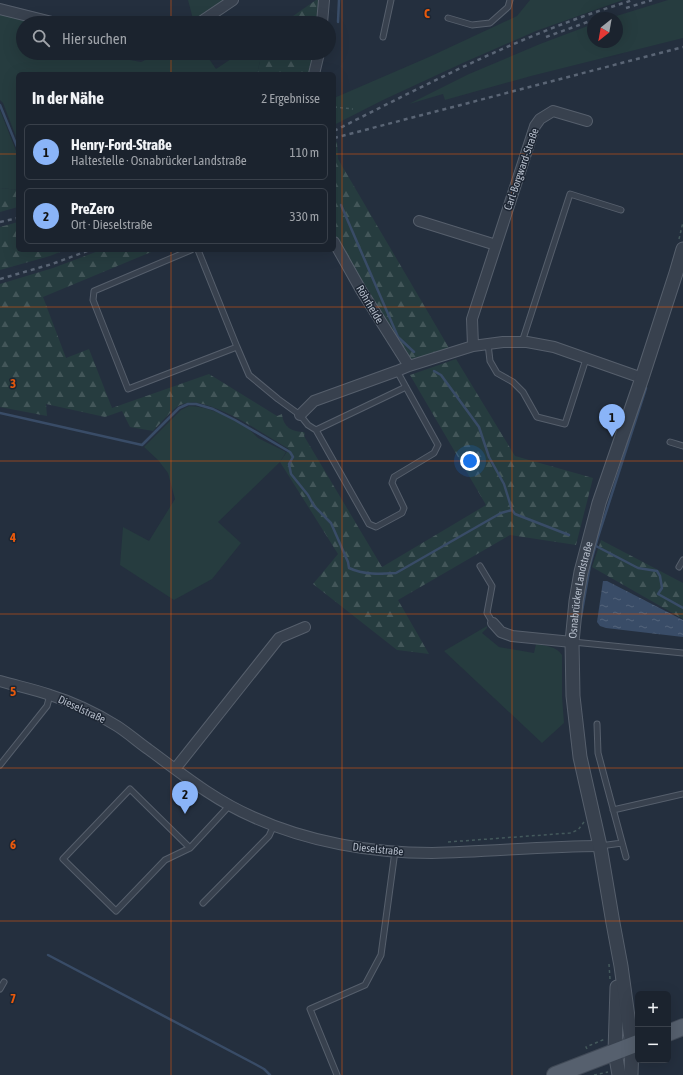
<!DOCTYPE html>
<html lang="de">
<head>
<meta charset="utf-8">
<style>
  :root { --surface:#1b232e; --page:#242b36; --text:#f1f3f6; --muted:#a0a4aa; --line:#39404a; --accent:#8ab4f8 }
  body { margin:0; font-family:"Asap Condensed",sans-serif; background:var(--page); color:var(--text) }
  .controls { position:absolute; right:12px; bottom:12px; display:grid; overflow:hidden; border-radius:6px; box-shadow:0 4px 16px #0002 }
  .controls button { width:36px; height:36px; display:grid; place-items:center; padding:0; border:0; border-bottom:1px solid var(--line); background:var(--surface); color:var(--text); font:20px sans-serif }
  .compass { position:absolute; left:587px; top:12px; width:36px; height:36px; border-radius:50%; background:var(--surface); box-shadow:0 4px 16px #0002; rotate:211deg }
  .you { position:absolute; left:470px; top:461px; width:14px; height:14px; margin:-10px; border:3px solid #fff; border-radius:50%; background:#1a73e8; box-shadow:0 0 0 6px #1a73e833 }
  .badge { display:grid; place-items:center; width:26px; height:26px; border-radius:50%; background:var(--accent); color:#111; font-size:13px; font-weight:700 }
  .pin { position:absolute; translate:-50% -33px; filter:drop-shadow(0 1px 2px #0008) }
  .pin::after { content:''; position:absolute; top:21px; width:14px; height:12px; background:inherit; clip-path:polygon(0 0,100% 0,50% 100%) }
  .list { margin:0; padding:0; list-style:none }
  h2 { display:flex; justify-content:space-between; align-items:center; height:52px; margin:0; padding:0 16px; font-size:17px }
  h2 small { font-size:13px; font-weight:400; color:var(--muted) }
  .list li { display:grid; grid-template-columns:26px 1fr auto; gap:12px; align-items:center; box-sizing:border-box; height:56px; margin:0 8px 8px; padding:0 8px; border:1px solid var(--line); border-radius:6px }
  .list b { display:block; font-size:15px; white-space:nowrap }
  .list p { margin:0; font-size:13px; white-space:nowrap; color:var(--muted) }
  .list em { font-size:13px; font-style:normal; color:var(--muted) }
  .icon { flex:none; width:22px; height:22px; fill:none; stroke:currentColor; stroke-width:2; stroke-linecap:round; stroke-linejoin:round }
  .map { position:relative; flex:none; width:683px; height:1075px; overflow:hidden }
  .search { position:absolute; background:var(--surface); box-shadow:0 4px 16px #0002; left:16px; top:16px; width:320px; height:44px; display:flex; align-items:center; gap:10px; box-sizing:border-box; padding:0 14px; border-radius:22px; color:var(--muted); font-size:15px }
  .panel { position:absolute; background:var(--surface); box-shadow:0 4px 16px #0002; left:16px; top:72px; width:320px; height:180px; border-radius:6px }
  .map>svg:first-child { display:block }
  .grass { fill:#263c3f }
  .forest { fill:url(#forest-firs) }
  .water { fill:url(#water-ripples) }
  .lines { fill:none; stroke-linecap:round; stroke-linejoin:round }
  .stream { stroke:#394c67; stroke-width:2.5 }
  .service-casing { stroke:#565f6c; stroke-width:7 }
  .minor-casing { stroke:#565f6c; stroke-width:12 }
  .tertiary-casing { stroke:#565f6c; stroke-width:15 }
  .primary-casing { stroke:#414a57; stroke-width:18 }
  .path { stroke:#44595c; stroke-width:1.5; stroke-dasharray:3 3; stroke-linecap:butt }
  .service { stroke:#38414e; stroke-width:5 }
  .minor { stroke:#38414e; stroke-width:10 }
  .tertiary { stroke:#38414e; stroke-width:13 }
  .primary { stroke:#56606e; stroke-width:16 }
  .rail { stroke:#5a6575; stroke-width:2.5; stroke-dasharray:4 4; stroke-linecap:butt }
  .grid { fill:none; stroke:#e8590c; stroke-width:1; stroke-opacity:0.55 }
  .labels { text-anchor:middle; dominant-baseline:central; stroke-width:3; stroke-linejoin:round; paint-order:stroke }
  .street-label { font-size:11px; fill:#b4bcc9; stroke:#1d2633 }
  .grid-label { font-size:13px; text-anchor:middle; font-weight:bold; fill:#e8590c; stroke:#1d2633; stroke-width:3; stroke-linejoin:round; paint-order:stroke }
</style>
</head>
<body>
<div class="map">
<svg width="683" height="1075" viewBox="0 0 683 1075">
  <defs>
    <pattern id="forest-firs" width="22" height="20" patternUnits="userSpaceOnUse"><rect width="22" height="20" fill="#263c3f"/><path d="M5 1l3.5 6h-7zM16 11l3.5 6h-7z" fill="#435659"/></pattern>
    <pattern id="water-ripples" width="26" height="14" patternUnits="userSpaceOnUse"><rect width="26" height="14" fill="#394c67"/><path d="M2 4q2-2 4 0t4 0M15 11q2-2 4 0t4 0" fill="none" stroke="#53647b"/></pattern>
  </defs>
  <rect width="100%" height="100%" fill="#242f3e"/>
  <path class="grass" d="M 188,0 L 228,0 L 194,23 Z
    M 530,0 L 623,0 L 536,31 L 465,62 L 383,100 L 334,125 L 334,98 L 429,57 L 517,16 Z
    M 668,0 L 683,0 L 683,38 L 531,76 L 445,100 L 443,94 L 409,104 L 469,74 L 540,44 L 593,24 L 593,42 L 617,42 L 617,18 L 610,18 Z
    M 0,14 L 39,23 L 23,23 L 23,53 L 92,53 L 141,62 L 160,53 L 205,53 L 216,69 L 240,53 L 262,53 L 257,74 L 18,74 L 18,142 L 3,103 L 0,100 Z
    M 0,110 L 18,156 L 18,190 L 0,188 Z
    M 189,406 C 207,406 234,418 249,429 C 252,432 255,435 258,438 C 267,443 277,447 286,452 L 280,462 L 218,522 L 241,543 L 212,579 L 174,600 L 120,565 L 123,527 L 149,541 L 175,499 L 168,473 L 158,460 L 144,447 L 181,410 Z
    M 487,626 L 487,628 L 482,633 L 499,647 L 534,653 L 536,644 C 546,646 556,646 562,655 L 562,696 L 564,723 L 542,743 L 444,651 Z"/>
  <path class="forest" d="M 316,0 L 322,0 L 319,23 L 283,23 Z
    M 262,53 L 315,53 L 310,74 L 257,74 Z
    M 337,142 L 338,159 L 449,348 L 408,361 L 334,234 L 334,143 Z
    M 0,188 L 18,190 L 18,207 L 0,212 Z
    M 18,222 L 18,250 L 65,250 L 50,256 L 0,270 L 0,227 Z
    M 101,250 L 156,250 L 43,297 L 66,358 L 89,349 L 112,408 L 209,374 L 277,416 L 282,414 C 283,427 292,432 304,432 L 305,434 L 304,436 L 382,567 L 486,505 L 410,375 L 456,359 L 515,456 L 593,478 L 576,545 L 510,535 L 398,600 L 429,654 L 397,650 L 313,584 L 338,554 L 280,462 L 289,449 C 264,434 226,408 198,403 C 192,402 186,403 180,405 C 172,409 160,424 153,431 L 130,427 L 122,411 L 105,417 L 46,404 L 47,416 L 0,407 L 0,284 L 53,268 Z
    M 601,540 L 683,583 L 683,619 L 592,567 Z"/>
  <path class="water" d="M 603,581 L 607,581 L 683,620 L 683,637 L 606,628 L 600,626 L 597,622 Z"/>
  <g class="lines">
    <path class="stream" d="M 338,22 L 339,0
      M 0,105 L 18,149
      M 341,205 L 398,337 L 414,352
      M 434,371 L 441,375 L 479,427 L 489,457 L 504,484 L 512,510 L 515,514 L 569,535
      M 0,413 L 142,445 L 179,408 L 188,404 L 196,404 L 213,409 L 235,420 L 290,452 L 293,457 L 289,464 L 291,474 L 308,495 L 314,506 L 331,523 L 348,562 L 349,568 C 364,575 380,574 396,573 L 501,513 L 512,510
      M 594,545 L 638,568 L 657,571 L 660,576 L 662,588 L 658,594 L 683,608
      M 581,617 L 590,565 L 598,537 L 646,388
      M 48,955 L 255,1064 L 264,1069 L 270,1075"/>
    <defs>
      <path id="service" d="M 448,18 L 472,25 L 490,23 L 508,7 L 510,0
        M 383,37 L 391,0
        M 191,250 L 94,291 L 93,300 L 128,389 L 237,347
        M 198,250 L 237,347 L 249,375 L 278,399 L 300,415 L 308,425 L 316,430
        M 522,342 L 570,194 L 621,210
        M 488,344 L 490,361 L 497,373 L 513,382 L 523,392 L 537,417 L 565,424 L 586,359
        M 397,371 L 438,445 L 434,453 L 394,477 L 392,483 L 404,508 L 402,513 L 376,527 L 369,524 L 316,430 L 406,387
        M 670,442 L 683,446
        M 480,566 L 492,586 L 487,613 L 493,623
        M 679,567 L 683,560
        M 573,642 L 683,653
        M 597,724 L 598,753 L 626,857
        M 0,765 L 47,706 L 50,695
        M 613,810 L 683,794
        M 600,846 L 622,843
        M 190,848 L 165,860 L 116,911 L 63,859 L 130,789 L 190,848 L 229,806
        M 203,903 L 269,836 L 274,825
        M 0,989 L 4,982
        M 337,1075 L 310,1009 L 365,985 L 381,955 L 395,851"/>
      <path id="minor" d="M 0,9 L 56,23
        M 199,23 L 233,0
        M 322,23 L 324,0
        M 314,74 L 319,53
        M 419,221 L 496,245
        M 334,242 L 361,290 L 409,366
        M 473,346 L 472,319 L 535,126 L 540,119 L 553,111 L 587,121
        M 300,415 L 314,401 L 397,371 L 409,366 L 473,346 L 503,342 L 527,342 L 554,347 L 642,378
        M 493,623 L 501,632 L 512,636 L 572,642
        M 0,681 C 17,686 33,689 50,695 C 73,702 96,713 117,726 C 128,733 138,742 148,749 C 182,774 214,800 253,817 C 308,842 372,853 432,853 C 488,852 544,846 600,846
        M 175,769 L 279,638 L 305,627"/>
      <g id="tertiary">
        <path d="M 617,987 L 615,1052 L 619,1075"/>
        <path id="s1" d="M 631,1075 L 632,1046 L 621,966 L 613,923 L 600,846 L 580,757 L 573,696 L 572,642 L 576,601 L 581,572 L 599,503 L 642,378 L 676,273 L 683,249"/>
      </g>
      <path id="primary" d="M 668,1033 L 683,1027
        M 555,1075 L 638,1043"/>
    </defs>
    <use href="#service" class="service-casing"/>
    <use href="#minor" class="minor-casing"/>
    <use href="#tertiary" class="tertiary-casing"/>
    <use href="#primary" class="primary-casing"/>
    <path class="path" d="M 334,107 L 353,109
      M 679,239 L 683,222
      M 448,842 L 570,833 L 578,830 L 584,822
      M 609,964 L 610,979
      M 587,1049 L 586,1047 L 605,1039
      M 594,1075 L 608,1072"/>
    <use href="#service" class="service"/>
    <use href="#minor" class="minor"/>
    <use href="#tertiary" class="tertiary"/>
    <use href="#primary" class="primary"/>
    <path class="rail" d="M 626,8 L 652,0
      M 546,37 L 593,20
      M 334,131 C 413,91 492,50 576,19 C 595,12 614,6 633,0
      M 334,138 L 683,47
      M 0,222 L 18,218
      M 0,279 L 52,264 L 90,250"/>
  </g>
  <path class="grid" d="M 171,0 L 171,23M 342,0 L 342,1075M 512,0 L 512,1075M 171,53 L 171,74M 0,154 L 18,154M 334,154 L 683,154M 171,250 L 171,1075M 0,307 L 683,307M 0,461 L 683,461M 0,614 L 683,614M 0,768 L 683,768M 0,921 L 683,921"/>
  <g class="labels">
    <g class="street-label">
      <text transform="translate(521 169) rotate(-71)">Carl-Borgward-Straße</text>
      <text transform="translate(370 304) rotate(59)">Röhrheide</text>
      <text stroke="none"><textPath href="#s1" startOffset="491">Osnabrücker Landstraße</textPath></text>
      <text transform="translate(82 709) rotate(25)">Dieselstraße</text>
      <text transform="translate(378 849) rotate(6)">Dieselstraße</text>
    </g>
  </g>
  <g class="grid-label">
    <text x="427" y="18">C</text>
    <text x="13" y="388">3</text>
    <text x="13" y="542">4</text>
    <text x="13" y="696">5</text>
    <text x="13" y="849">6</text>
    <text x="13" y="1003">7</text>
  </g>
</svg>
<div class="controls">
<button>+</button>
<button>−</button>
</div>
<svg class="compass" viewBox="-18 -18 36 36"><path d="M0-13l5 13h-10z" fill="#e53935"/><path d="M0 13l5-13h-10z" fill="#a0a4aa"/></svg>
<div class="you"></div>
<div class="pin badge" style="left:612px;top:437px">1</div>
<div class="pin badge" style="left:185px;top:814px">2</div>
<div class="search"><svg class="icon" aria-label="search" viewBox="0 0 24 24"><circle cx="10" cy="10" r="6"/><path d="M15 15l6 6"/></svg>Hier suchen</div>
<section class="panel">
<h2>In der Nähe<small>2 Ergebnisse</small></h2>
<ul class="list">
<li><span class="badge">1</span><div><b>Henry-Ford-Straße</b><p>Haltestelle · Osnabrücker Landstraße</p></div><em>110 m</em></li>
<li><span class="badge">2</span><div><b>PreZero</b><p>Ort · Dieselstraße</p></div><em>330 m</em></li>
</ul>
</section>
</div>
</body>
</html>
